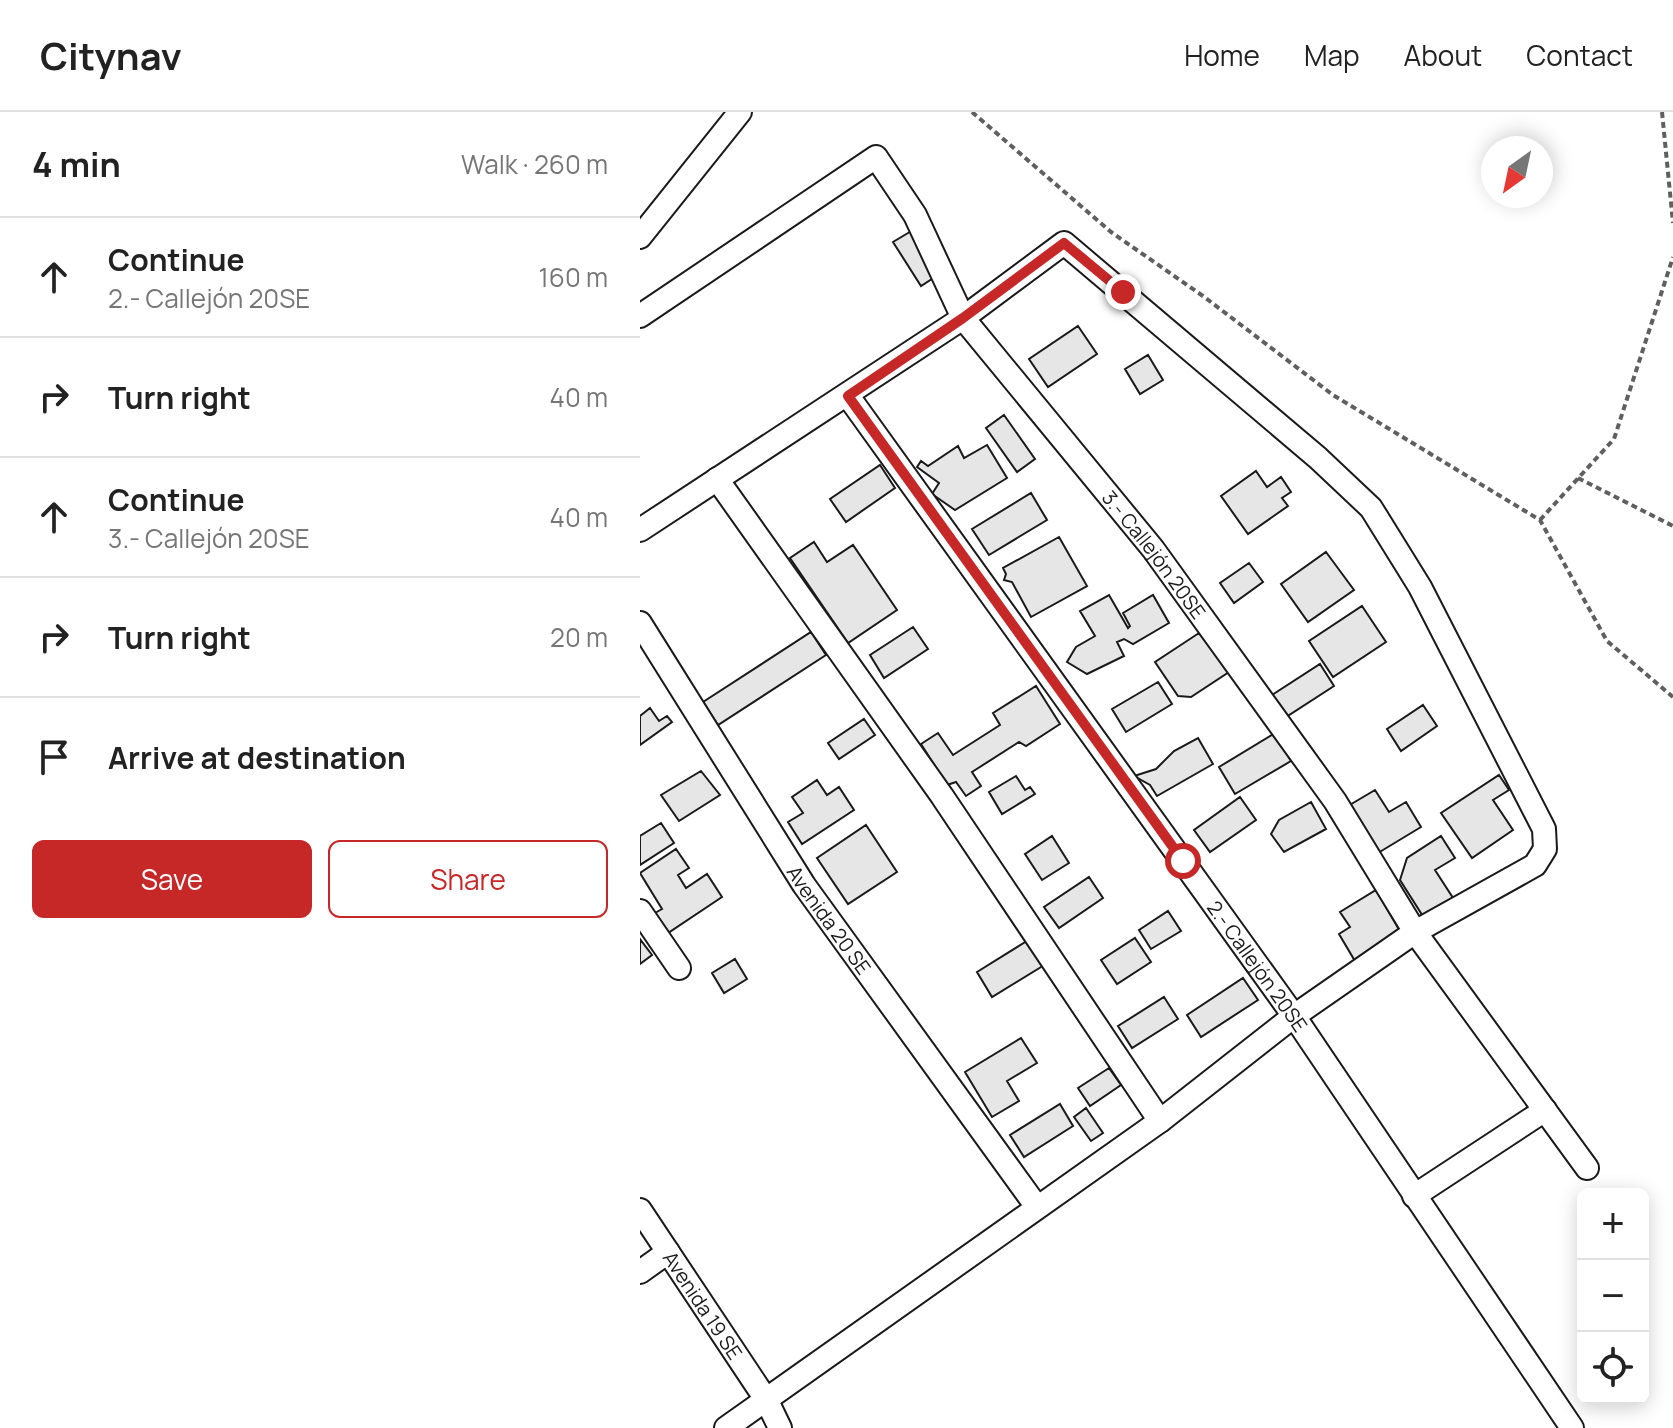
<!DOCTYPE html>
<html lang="en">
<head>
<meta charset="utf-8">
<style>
  :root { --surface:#fff; --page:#f2f2f2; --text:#222; --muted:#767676; --line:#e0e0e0; --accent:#c62828 }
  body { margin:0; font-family:Manrope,sans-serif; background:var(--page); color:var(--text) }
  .controls { position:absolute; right:24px; bottom:24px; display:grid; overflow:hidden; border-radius:12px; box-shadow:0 4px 20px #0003 }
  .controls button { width:72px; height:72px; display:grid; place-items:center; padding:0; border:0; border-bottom:2px solid var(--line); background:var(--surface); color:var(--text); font:40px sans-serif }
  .compass { position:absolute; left:841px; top:24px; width:72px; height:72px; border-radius:50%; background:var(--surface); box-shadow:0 4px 20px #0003; rotate:213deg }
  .stop { position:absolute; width:24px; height:24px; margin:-18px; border:6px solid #c62828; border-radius:50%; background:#fff }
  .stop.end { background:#c62828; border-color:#fff; box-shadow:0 2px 8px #0008 }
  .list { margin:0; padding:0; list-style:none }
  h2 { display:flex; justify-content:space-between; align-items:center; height:104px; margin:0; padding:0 32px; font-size:34px }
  h2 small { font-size:26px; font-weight:400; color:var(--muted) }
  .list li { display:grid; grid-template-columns:52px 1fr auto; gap:24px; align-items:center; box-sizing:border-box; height:120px; padding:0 32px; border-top:2px solid var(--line) }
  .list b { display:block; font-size:30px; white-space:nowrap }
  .list p { margin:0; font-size:26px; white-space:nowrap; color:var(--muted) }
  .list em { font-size:26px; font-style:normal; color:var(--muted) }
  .actions { display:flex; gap:16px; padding:24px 32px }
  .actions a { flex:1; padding:18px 0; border:2px solid var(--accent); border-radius:12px; text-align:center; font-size:28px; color:var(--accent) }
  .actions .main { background:var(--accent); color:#fff }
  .icon { flex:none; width:44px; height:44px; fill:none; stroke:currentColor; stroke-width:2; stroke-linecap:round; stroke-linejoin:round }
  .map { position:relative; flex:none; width:1033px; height:1316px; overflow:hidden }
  header { display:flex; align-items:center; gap:48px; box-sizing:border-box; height:112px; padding:0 40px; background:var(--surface); border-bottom:2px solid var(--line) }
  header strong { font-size:38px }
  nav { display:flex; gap:44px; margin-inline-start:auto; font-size:28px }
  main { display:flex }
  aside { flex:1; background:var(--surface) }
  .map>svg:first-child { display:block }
  .building { fill:#e6e6e6; stroke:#1a1a1a; stroke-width:2 }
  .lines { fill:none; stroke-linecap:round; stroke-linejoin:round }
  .minor-casing { stroke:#1a1a1a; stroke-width:26 }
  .path { stroke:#5f5f5f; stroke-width:4; stroke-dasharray:6 4; stroke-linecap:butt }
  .minor { stroke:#fff; stroke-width:22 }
  .route { stroke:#c62828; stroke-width:10 }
  .labels { text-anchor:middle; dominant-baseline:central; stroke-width:6; stroke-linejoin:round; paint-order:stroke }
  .street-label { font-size:20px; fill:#1a1a1a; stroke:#fff }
</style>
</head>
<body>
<header>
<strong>Citynav</strong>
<nav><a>Home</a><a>Map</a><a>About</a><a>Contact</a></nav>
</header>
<main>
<aside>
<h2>4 min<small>Walk · 260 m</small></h2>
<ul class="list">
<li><svg class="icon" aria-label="ahead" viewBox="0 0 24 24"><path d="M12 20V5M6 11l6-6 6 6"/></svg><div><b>Continue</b><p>2.- Callejón 20SE</p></div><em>160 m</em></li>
<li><svg class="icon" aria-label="right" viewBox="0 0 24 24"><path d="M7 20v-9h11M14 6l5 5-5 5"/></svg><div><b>Turn right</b></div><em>40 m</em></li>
<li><svg class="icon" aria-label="ahead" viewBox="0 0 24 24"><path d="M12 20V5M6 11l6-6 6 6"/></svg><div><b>Continue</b><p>3.- Callejón 20SE</p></div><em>40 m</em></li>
<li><svg class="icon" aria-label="right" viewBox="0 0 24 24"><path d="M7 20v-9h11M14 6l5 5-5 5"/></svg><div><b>Turn right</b></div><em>20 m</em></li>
<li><svg class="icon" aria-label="arrive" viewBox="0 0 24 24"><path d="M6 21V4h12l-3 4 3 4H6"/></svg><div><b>Arrive at destination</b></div></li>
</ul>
<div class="actions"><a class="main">Save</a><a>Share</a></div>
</aside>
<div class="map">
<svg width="1033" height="1316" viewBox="0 0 1033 1316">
  <rect width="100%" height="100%" fill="#fff"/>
  <path class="building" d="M 273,118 L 301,161 L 281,174 L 253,130 Z
    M 438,214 L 457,242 L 408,275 L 389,247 Z
    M 508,243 L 523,268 L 500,282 L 485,257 Z
    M 364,303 L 395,347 L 377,360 L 346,316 Z
    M 347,333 L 367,366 L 315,398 L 292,382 L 299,371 L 277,355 L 281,349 L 288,354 L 318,334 L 324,346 Z
    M 240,353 L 255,376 L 206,410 L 190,387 Z
    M 616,359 L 627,375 L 641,365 L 651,380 L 642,386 L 648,394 L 608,422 L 581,384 Z
    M 391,381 L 407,408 L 349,443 L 332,417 Z
    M 419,425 L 447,474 L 391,505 L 372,470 L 364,468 L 366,462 L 363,456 Z
    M 174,430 L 187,450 L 213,433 L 257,498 L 208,531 L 150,446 Z
    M 686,440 L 714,478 L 668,510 L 641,472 Z
    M 609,451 L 623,470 L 594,491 L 580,471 Z
    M 469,483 L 488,516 L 490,514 L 483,501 L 513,483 L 529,511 L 493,532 L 484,527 L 477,530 L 484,544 L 447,562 L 427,550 L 436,535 L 455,524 L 440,499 Z
    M 722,494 L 746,530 L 693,565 L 669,529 Z
    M 273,515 L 288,537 L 244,566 L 230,543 Z
    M 171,520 L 186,543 L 78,613 L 63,590 Z
    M 559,521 L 589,560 L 551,585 L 538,584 L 515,550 Z
    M 680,552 L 694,574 L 646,605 L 632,583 Z
    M 518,570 L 532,592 L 486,620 L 472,597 Z
    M 396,574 L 420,612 L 386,634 L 379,630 L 332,660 L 341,674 L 326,684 L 316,670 L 307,673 L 281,632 L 298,621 L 313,643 L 360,613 L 353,601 Z
    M 783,593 L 797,614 L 761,639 L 747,617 Z
    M 10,596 L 19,609 L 27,604 L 32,610 L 0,633 L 0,604 Z
    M 224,607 L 235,623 L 199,647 L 188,631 Z
    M 635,621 L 651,649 L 595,682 L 579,655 Z
    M 558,626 L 573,652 L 517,684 L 510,673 L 494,664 L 516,657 L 534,639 Z
    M 61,659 L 80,683 L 39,709 L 21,683 Z
    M 859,663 L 869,678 L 853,688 L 873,718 L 832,746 L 801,701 Z
    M 376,664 L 385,678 L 390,675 L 395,682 L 362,702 L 349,680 Z
    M 177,668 L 187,683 L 199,675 L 214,698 L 162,732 L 148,710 L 163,701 L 152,685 Z
    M 735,678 L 749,700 L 766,690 L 781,715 L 738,741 L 708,694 Z
    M 600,685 L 616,708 L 570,740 L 554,718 Z
    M 671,690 L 686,717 L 644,740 L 631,722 L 639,708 Z
    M 21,711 L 34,731 L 0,753 L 0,724 Z
    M 226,713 L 257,760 L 208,792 L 177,746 Z
    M 412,724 L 429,751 L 402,768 L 385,742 Z
    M 801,724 L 815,746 L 795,758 L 815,789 L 786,809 L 760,768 L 767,746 Z
    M 36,737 L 49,756 L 38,763 L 46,776 L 67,762 L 82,785 L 28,821 L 15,801 L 22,797 L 0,761 Z
    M 449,765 L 463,786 L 419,816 L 404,795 Z
    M 736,778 L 761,821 L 715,849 L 699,822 L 710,815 L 700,800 Z
    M 528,799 L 541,819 L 511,837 L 499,818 Z
    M 495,826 L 511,850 L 477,872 L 461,848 Z
    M 0,827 L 12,843 L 0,852 Z
    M 390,827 L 406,852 L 352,885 L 337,860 Z
    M 95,847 L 107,867 L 84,881 L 72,861 Z
    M 603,866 L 618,888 L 561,925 L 547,903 Z
    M 524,885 L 538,907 L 492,936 L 478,914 Z
    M 381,926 L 397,951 L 367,969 L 379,989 L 352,1005 L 325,960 Z
    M 469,956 L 481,973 L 450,994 L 438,976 Z
    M 420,992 L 433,1014 L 384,1045 L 370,1023 Z
    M 446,996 L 463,1021 L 451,1029 L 434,1005 Z"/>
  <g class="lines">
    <defs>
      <g id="minor">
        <path d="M 0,125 L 100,0"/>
        <path d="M 0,204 L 236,45 L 275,103 L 323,206 L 0,418"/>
        <path id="s1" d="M 208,284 L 654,904 L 932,1316"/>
        <path d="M 77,367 L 302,684 L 520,1009"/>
        <path id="s2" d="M 0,511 L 164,773 L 397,1095"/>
        <path d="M 0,799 L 39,856"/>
        <path d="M 774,1084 L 905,998"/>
        <path id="s3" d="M 0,1098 L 127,1289 L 140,1316"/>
        <path d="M 0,1160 L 28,1140"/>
        <path id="s4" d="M 86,1316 L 520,1009 L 654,904 L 775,820 L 895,753 L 905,737 L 904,717 L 780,475 L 731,396 L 678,346 L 424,131 L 323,206 L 513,437 L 695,689 L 775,820 L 947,1056"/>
      </g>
    </defs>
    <use href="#minor" class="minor-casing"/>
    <path class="path" d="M 332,0 L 471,120 L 563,184 L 693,283 L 900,408 L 967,529 L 1033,585
      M 1022,0 L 1033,111
      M 938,366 L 1033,414
      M 900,408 L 974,327 L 1033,145"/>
    <use href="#minor" class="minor"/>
  </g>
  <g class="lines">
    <path class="route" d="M 483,180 L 424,131 L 323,206 L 208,284 L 543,749"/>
  </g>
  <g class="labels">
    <g class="street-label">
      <text stroke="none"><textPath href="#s4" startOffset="2226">3.- Callejón 20SE</textPath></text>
      <text stroke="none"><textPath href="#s2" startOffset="352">Avenida 20 SE</textPath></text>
      <text stroke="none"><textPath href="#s1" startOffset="702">2.- Callejón 20SE</textPath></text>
      <text stroke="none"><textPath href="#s3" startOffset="114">Avenida 19 SE</textPath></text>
    </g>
  </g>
</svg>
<div class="controls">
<button>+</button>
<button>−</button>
<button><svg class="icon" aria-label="locate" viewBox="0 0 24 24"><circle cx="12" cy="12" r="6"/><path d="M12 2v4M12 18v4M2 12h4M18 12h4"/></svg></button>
</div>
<svg class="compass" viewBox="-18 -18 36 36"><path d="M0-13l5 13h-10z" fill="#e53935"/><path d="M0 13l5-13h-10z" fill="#767676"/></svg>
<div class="stop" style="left:543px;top:749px"></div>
<div class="stop end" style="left:483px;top:180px"></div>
</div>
</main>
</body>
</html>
